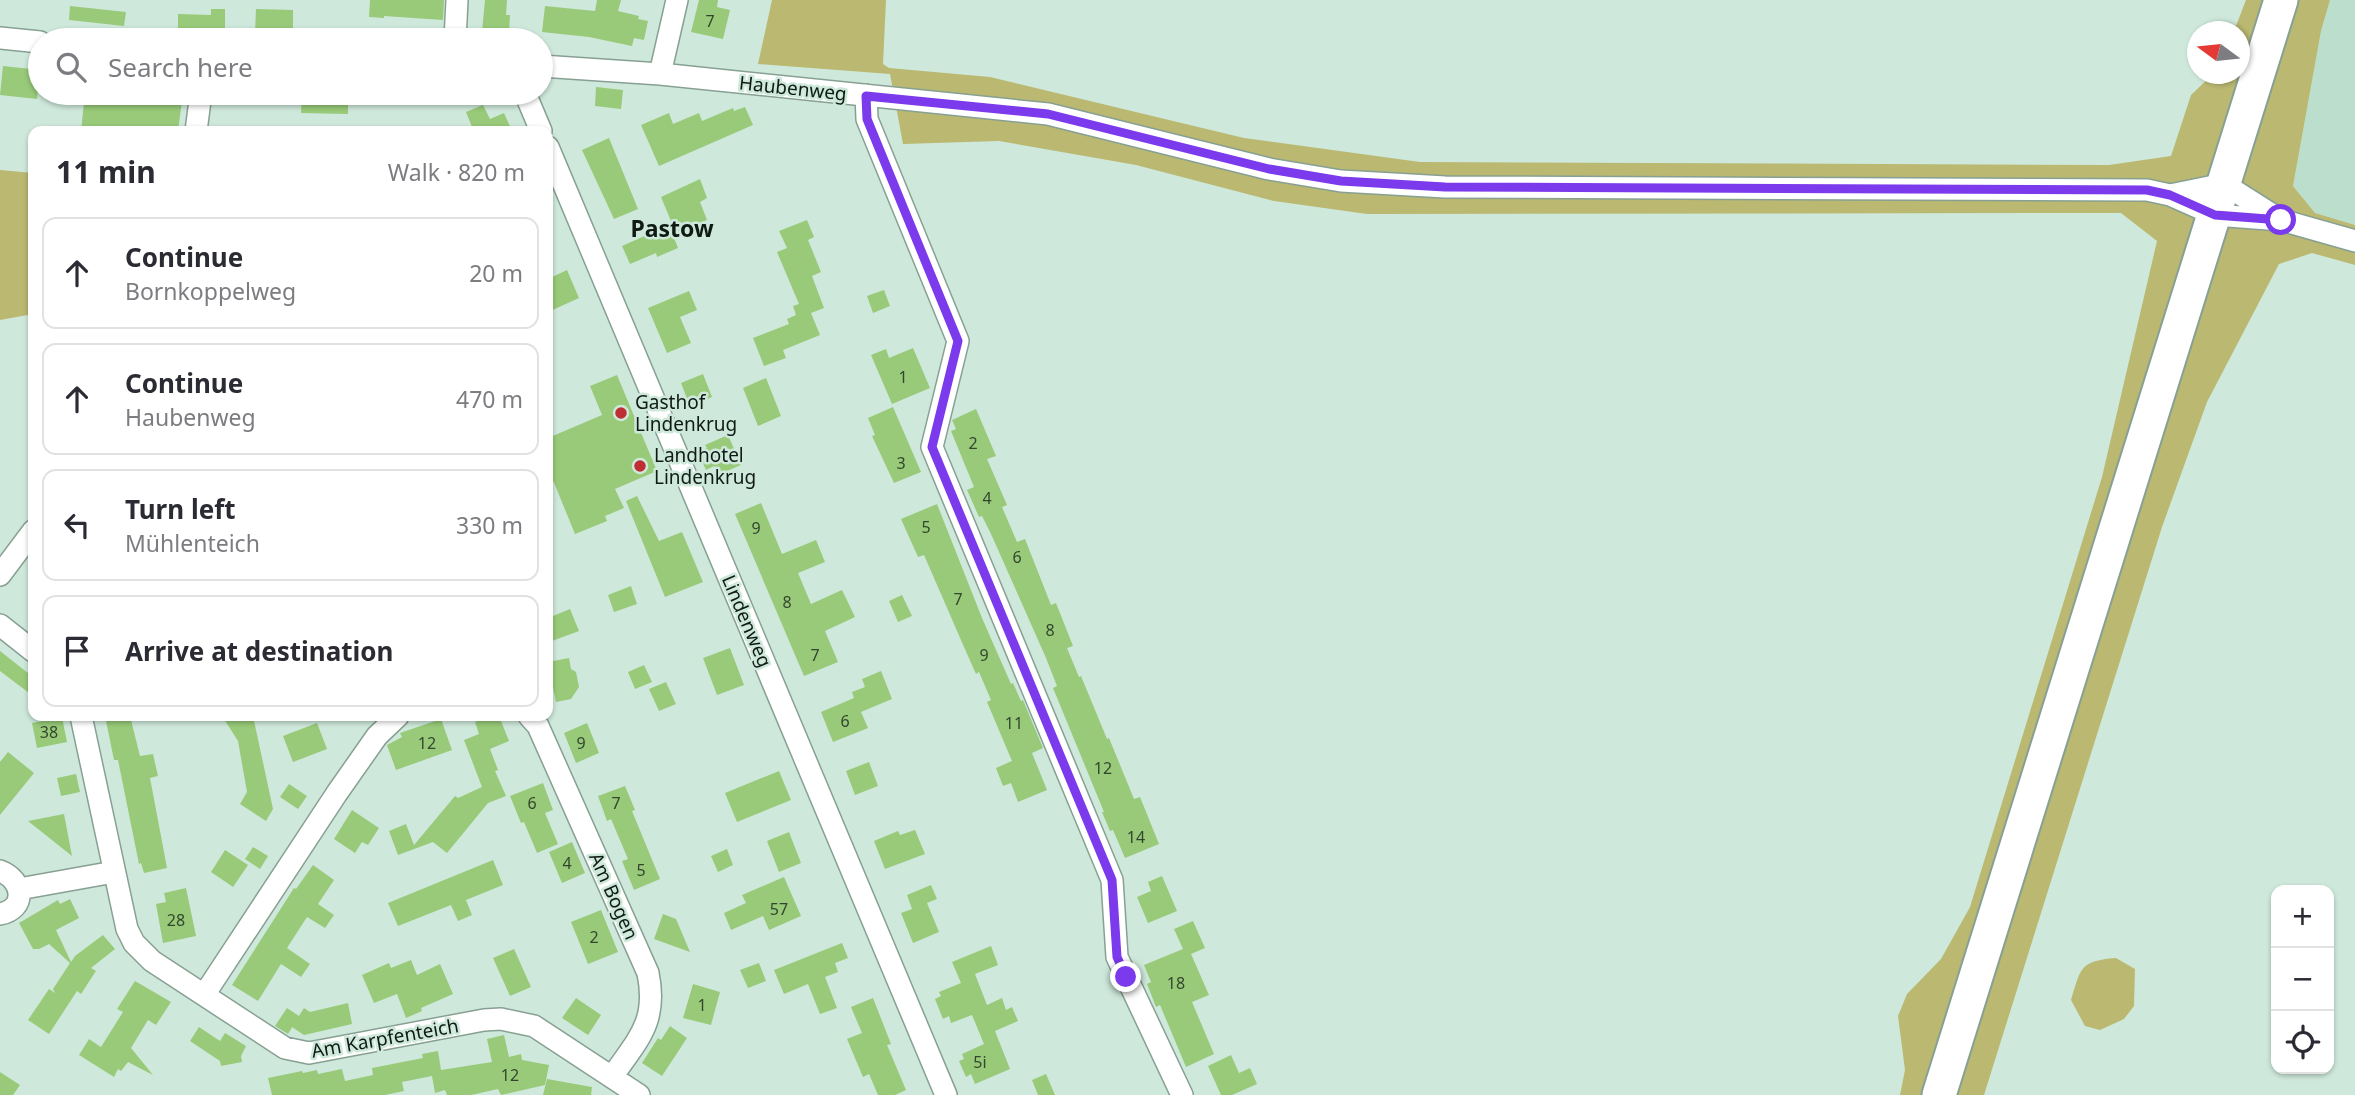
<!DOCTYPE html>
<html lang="en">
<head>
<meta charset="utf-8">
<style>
  :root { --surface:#fff; --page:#f7f7f7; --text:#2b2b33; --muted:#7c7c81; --line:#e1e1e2 }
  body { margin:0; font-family:"Noto Sans",sans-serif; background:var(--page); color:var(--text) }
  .controls { position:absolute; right:21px; bottom:21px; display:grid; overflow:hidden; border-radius:14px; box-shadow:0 2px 5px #0004 }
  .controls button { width:63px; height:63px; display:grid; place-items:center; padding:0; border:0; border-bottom:2px solid var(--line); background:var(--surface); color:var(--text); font:35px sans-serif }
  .compass { position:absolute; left:2187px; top:21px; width:63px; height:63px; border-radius:50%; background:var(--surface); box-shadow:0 2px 5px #0004; rotate:285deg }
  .stop { position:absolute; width:21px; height:21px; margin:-16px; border:5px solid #7c3aed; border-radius:50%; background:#fff }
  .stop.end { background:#7c3aed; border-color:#fff; box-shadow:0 2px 7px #0008 }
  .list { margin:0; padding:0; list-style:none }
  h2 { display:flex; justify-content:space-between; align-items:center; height:91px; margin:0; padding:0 28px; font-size:30px }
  h2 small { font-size:23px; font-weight:400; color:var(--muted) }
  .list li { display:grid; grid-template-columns:46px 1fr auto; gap:21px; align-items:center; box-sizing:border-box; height:112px; margin:0 14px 14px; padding:0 14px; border:2px solid var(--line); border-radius:14px }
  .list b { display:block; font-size:26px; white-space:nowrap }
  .list p { margin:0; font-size:23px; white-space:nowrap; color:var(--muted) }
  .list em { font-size:23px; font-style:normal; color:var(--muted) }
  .icon { flex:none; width:38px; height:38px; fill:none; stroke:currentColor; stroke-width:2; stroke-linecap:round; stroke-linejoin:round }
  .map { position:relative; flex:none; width:2355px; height:1095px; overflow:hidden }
  .search { position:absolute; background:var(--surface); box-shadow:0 2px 5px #0004; left:28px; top:28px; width:525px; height:77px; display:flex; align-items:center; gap:18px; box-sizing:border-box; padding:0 24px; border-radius:38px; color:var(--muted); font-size:26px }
  .panel { position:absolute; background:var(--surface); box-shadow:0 2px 5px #0004; left:28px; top:126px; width:525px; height:595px; border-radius:14px }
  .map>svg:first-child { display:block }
  .built { fill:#bcdfcd }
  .green { fill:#bab871 }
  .building { fill:#98ca79 }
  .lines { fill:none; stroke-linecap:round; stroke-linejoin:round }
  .street-casing { stroke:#87a093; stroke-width:24 }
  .primary-casing { stroke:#87a093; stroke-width:37 }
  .street { stroke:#fff; stroke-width:21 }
  .primary { stroke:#fff; stroke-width:33 }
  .route { stroke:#7c3aed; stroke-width:9 }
  .poi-dot { fill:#be2e34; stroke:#cee9db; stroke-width:2.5 }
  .labels { text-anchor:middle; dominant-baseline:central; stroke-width:5; stroke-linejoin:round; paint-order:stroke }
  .number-label { font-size:16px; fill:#32462e }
  .street-label { font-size:19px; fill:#101a15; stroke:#cee9db }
  .poi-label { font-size:19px; fill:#101a15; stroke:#cee9db; text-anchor:start }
  .quarter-label { font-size:23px; font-weight:bold; fill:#101a15; stroke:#cee9db }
</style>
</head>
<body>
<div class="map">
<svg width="2355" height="1095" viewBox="0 0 2355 1095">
  <rect width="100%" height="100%" fill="#cee9db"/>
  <path class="built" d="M 2330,0 L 2355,0 L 2355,225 L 2315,213 L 2293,186 L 2321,31 Z"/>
  <path class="green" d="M 772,0 L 886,0 L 883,64 L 889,68 L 990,77 L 1244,138 L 1420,162 L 2109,165 L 2171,156 L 2191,95 L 2213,74 L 2240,74 L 2240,32 L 2234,31 L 2246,0 L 2330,0 L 2321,31 L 2293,186 L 2315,213 L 2355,225 L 2355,265 L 2312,253 L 2279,264 L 2207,402 L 2162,527 L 1984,1095 L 1900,1095 L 1905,1070 L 1898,1016 L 1907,994 L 1941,959 L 1970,907 L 2102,477 L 2157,241 L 2121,213 L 1367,214 L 1274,201 L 1136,165 L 999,141 L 903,144 L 890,74 L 758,64 Z
    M 0,170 L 33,173 L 33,314 L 0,320 Z
    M 2116,958 L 2135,969 L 2134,1006 L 2124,1019 L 2100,1030 L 2085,1026 L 2071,1000 C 2081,967 2080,961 2116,958 Z"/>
  <path class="building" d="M 370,0 L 444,0 L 443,20 L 384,16 L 384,18 L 369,17 Z
    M 485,0 L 507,0 L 506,15 L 510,15 L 509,34 L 482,32 Z
    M 597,0 L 621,0 L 618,11 L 639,16 L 638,19 L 648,21 L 644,40 L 634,38 L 632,46 L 589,37 L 542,32 L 545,6 L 595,11 Z
    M 699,0 L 718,0 L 717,7 L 730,10 L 723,39 L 691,32 Z
    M 70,6 L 126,12 L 124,26 L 69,20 Z
    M 211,9 L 225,9 L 225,34 L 178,35 L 178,14 L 211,15 Z
    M 256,9 L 293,10 L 293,35 L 255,34 Z
    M 3,66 L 40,70 L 37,99 L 0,95 Z
    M 596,87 L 623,90 L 621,109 L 595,106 Z
    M 85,93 L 183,93 L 178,131 L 81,131 Z
    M 302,93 L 348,93 L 348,114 L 301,113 Z
    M 483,105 L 490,119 L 504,113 L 512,131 L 463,131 L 472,127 L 466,112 Z
    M 745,107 L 753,125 L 659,166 L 641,125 L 669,113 L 673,124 L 699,113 L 702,121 L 733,108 L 734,111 Z
    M 609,138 L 638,209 L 614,219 L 582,150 Z
    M 700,179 L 707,198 L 700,202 L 707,220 L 676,233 L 661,197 Z
    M 807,220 L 814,237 L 808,240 L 821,272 L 812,276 L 824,308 L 811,313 L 820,335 L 783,350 L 786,358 L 764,366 L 753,338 L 789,324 L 787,319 L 796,315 L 793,306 L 799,304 L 777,252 L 787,248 L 779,231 Z
    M 669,225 L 678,248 L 657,257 L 656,253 L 630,264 L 622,246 Z
    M 567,270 L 579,298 L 548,312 L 548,279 Z
    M 884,290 L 890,306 L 873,313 L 867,296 Z
    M 689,291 L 697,310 L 680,317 L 691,343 L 667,353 L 648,308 Z
    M 913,348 L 930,388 L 892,404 L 871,355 L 886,349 L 889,358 Z
    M 703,374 L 712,397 L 690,406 L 681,383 Z
    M 617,375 L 657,471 L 615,489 L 624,508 L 605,516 L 607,521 L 575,534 L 548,468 L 548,438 L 602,415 L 590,386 Z
    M 766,378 L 781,416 L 758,426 L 743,388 Z
    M 893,407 L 921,472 L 894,483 L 872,436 L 875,435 L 868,418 Z
    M 976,409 L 996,456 L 987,459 L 1007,505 L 1002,507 L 1017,542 L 1025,539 L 1051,605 L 1056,603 L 1073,646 L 1067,648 L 1079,677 L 1081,676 L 1107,739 L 1109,738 L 1134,799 L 1140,797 L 1159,844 L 1125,858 L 1113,830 L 1110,831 L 1102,812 L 1104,812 L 1053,688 L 1057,686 L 1046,658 L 991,534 L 982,516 L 979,517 L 967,490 L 974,487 L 951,431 L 956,429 L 952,420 Z
    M 728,435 L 741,465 L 718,475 L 714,466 L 706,470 L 698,452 L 707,448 L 705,445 Z
    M 637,496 L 659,541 L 682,532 L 703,582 L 665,597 L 626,501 Z
    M 761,503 L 782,554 L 816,540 L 825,562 L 798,573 L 811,604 L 842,590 L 855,617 L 825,631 L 838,662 L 804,676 L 735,514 Z
    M 937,504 L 982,618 L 1011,684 L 1013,683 L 1021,701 L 1023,700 L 1043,748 L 1032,753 L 1047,790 L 1018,802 L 1011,783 L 1003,786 L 996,768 L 1012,761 L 987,702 L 991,700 L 979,672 L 976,674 L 964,647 L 924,555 L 918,557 L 901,519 Z
    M 631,586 L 637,604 L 614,612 L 608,595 Z
    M 902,595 L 912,616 L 898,622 L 889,601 Z
    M 570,609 L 579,631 L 552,641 L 548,631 L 548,618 Z
    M 730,648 L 744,685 L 717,695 L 703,658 Z
    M 0,651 L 33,677 L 33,696 L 0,671 Z
    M 569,658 L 571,669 L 576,672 L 579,687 L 571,699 L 556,702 L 548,662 Z
    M 644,665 L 652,682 L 635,689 L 628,672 Z
    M 881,671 L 892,699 L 861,712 L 868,728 L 833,742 L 821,712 L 854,698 L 852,692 L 865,687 L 862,679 Z
    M 666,682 L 676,704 L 659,711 L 649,689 Z
    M 105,716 L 130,716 L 140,756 L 153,754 L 158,776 L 150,778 L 167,868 L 144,873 L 141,863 L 139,864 L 118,760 L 114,760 Z
    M 222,716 L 253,716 L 273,809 L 266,821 L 240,804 L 247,792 L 238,741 Z
    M 492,716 L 499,716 L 509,741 L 490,749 L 498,770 L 495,771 L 506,796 L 488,803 L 447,853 L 433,842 L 398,855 L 389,831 L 406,824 L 414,845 L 455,796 L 458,798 L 482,787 L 464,740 L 479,734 L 475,722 Z
    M 62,717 L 67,742 L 37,748 L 32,723 Z
    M 441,719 L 452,750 L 396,770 L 387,745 L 402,737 L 400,733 Z
    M 317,723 L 327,749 L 293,762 L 283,736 Z
    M 587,723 L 599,753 L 576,763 L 564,733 Z
    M 8,752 L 34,773 L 0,815 L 0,762 Z
    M 869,762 L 878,786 L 855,795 L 846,771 Z
    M 779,771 L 791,800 L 737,822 L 725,793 Z
    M 76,774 L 80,792 L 61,796 L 57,778 Z
    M 543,783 L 553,810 L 545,813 L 558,844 L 537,853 L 524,822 L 521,823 L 510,796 Z
    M 289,784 L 307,796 L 298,809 L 280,797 Z
    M 625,786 L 635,810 L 632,811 L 660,879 L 634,890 L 622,861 L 628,859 L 611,819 L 607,821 L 598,796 Z
    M 352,810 L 379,828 L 368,845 L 362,842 L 355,853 L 334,839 Z
    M 64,814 L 72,856 L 28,821 Z
    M 915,830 L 925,854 L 885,869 L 874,841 L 898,831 L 900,835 Z
    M 789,832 L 801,863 L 779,872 L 767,841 Z
    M 572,842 L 585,873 L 562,883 L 549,852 Z
    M 253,847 L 268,856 L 260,869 L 245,859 Z
    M 727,849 L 733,865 L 718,872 L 711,856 Z
    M 225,850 L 248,865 L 233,887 L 211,872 Z
    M 493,860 L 503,885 L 466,900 L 472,915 L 458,921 L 451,905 L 398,926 L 388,903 Z
    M 313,865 L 334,880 L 318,904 L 334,915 L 325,928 L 307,917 L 287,948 L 310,964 L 301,977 L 281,964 L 258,1001 L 232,985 L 294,888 L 296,889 Z
    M 1162,876 L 1177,911 L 1148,923 L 1137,897 L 1151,891 L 1148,882 Z
    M 784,877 L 801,916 L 769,930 L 763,916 L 731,930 L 724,913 L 746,903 L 742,895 Z
    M 931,885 L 937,899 L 927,903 L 939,932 L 913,943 L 901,913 L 912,909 L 907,895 Z
    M 186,888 L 196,936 L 163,943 L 156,904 L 166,902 L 164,893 Z
    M 70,899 L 79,918 L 56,930 L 71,962 L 75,956 L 103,935 L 115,949 L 91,968 L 96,971 L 81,994 L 77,991 L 49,1034 L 28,1020 L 49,989 L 55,993 L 53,989 L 70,963 L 49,944 L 39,949 L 33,949 L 19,923 L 58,900 L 60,904 Z
    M 601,910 L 618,952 L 588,964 L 571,922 Z
    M 663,914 L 676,919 L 690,952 L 654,939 Z
    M 1193,921 L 1205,948 L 1191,954 L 1209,995 L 1192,1002 L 1214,1054 L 1186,1067 L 1160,1005 L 1156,1007 L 1147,984 L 1151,982 L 1144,965 L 1183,949 L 1174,929 Z
    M 842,943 L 848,958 L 835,963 L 838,972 L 825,977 L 837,1008 L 820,1014 L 808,984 L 784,994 L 774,970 Z
    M 991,946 L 998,965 L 975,974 L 987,1005 L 1002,998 L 1006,1010 L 1012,1007 L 1018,1021 L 995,1031 L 1010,1069 L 975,1084 L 971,1074 L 966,1077 L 959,1061 L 964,1059 L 962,1054 L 984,1044 L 972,1015 L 951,1023 L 949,1016 L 943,1019 L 935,999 L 941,996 L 939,992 L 961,983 L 952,962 Z
    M 514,949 L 531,987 L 510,996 L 493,958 Z
    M 411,960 L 417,975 L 440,964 L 453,994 L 421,1008 L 422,1011 L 406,1018 L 397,994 L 374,1003 L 362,975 L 389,963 L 391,968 Z
    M 759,963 L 766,981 L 748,988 L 740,970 Z
    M 135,981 L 171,1002 L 156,1025 L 148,1020 L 131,1048 L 153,1075 L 128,1062 L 121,1071 L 118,1069 L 114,1077 L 79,1055 L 89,1039 L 101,1047 L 123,1012 L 117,1009 Z
    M 693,984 L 720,992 L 711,1025 L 683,1018 Z
    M 576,998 L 601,1015 L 588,1035 L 562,1018 Z
    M 873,998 L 891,1044 L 887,1045 L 906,1090 L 895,1095 L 878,1095 L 869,1074 L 863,1077 L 847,1039 L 862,1033 L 851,1007 Z
    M 348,1003 L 352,1024 L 304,1035 L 292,1027 L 304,1008 L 310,1012 Z
    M 287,1008 L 299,1016 L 288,1034 L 275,1026 Z
    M 670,1026 L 687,1038 L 662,1076 L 642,1063 L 658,1038 L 661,1040 Z
    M 199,1027 L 220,1041 L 225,1033 L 246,1046 L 241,1056 L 242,1062 L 221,1066 L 220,1061 L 190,1041 Z
    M 504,1035 L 509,1057 L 521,1054 L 522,1060 L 549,1065 L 545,1085 L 501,1095 L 498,1089 L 471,1095 L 447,1095 L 445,1090 L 435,1093 L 432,1076 L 402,1082 L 404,1091 L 385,1095 L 272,1095 L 268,1078 L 302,1071 L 303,1073 L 317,1070 L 318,1074 L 342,1069 L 345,1081 L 373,1075 L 372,1068 L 423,1058 L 422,1054 L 438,1051 L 441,1070 L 492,1062 L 487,1039 Z
    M 1231,1055 L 1239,1073 L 1250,1068 L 1257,1084 L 1232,1095 L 1221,1095 L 1208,1066 Z
    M 0,1072 L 20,1085 L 13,1095 L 0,1095 Z
    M 1046,1074 L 1055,1095 L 1038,1095 L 1032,1080 Z
    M 547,1079 L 592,1087 L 591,1095 L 543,1095 Z"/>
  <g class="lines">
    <defs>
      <path id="street" d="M 0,38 L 40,42
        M 455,40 L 457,0
        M 541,66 L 660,74 L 1048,114 L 1269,169 L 1341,181 L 1445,187 L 2147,190 L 2170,195 L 2215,215 L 2281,220 L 2355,241
        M 660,74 L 677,0
        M 525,93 L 541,131
        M 866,95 L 867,119 L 958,341 L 932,447 L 1112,880 L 1117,957 L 1182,1095
        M 196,131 L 201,93
        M 548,147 L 946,1095
        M 2170,195 L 2224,184 L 2276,217
        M 0,575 L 33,531
        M 0,625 L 33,651
        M 81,716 L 127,929 L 134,943 L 152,961 L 285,1048 L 309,1053 L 484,1020 L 501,1019 L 534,1026 L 639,1095
        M 529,716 L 538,726 L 648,973 C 658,1022 638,1039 612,1077
        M 0,871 C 24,880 27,909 0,914
        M 19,889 L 114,872
        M 204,995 L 337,793 L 377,736 L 398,716"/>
      <path id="primary" d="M 1939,1095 L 2281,0"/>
    </defs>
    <use href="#street" class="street-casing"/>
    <use href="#primary" class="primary-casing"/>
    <use href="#street" class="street"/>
    <use href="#primary" class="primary"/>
  </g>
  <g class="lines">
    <path class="route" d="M 1126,977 L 1117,957 L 1112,880 L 932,447 L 958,341 L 867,119 L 866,96 L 1048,114 L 1269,169 L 1341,181 L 1445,187 L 2147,190 L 2170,195 L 2215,215 L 2281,220"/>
  </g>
  <g class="poi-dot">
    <circle cx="621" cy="413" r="7"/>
    <circle cx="640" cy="466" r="7"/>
  </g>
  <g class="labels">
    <g class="number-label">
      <text x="710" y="21">7</text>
      <text x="903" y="377">1</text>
      <text x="973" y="443">2</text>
      <text x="901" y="463">3</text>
      <text x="987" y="498">4</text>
      <text x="926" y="527">5</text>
      <text x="756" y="528">9</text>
      <text x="1017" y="557">6</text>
      <text x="958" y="599">7</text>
      <text x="787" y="602">8</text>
      <text x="1050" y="630">8</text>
      <text x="815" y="655">7</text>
      <text x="984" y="655">9</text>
      <text x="845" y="721">6</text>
      <text x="1014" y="723">11</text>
      <text x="49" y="732">38</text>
      <text x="427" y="743">12</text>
      <text x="581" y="743">9</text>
      <text x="1103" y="768">12</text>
      <text x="532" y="803">6</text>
      <text x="616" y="803">7</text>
      <text x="1136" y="837">14</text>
      <text x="567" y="863">4</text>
      <text x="641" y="870">5</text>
      <text x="779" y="909">57</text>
      <text x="176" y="920">28</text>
      <text x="594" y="937">2</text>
      <text x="1176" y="983">18</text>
      <text x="702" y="1005">1</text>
      <text x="980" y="1062">5i</text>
      <text x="510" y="1075">12</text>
    </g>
    <g class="street-label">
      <text transform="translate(793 88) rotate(6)">Haubenweg</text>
      <text transform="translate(747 621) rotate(67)">Lindenweg</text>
      <text transform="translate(614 896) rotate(66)">Am Bogen</text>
      <text transform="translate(385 1038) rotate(-10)">Am Karpfenteich</text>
    </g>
    <g class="poi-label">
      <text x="635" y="402">Gasthof<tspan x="635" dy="22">Lindenkrug</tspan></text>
      <text x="654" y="455">Landhotel<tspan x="654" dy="22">Lindenkrug</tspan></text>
    </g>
    <g class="quarter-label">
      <text x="672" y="228">Pastow</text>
    </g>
  </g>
</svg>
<div class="controls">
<button>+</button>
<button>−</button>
<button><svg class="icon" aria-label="locate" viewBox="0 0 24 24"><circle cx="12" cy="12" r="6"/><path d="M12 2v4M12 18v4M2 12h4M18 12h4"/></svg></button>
</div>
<svg class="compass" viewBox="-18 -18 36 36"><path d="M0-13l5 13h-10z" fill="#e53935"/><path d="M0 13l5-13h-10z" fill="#7c7c81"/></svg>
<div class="stop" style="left:2281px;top:220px"></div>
<div class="stop end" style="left:1126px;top:977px"></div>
<div class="search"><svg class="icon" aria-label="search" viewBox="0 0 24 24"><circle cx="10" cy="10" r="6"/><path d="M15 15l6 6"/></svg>Search here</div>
<section class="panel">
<h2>11 min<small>Walk · 820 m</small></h2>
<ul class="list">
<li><svg class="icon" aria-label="ahead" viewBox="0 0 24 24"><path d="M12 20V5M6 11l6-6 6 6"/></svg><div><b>Continue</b><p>Bornkoppelweg</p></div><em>20 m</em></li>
<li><svg class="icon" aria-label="ahead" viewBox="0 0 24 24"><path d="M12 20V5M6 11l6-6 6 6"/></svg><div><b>Continue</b><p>Haubenweg</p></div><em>470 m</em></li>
<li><svg class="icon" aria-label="left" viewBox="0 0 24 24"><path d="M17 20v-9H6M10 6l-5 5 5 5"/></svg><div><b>Turn left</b><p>Mühlenteich</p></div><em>330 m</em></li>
<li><svg class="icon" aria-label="arrive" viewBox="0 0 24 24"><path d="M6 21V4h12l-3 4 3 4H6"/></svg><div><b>Arrive at destination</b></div></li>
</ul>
</section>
</div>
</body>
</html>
